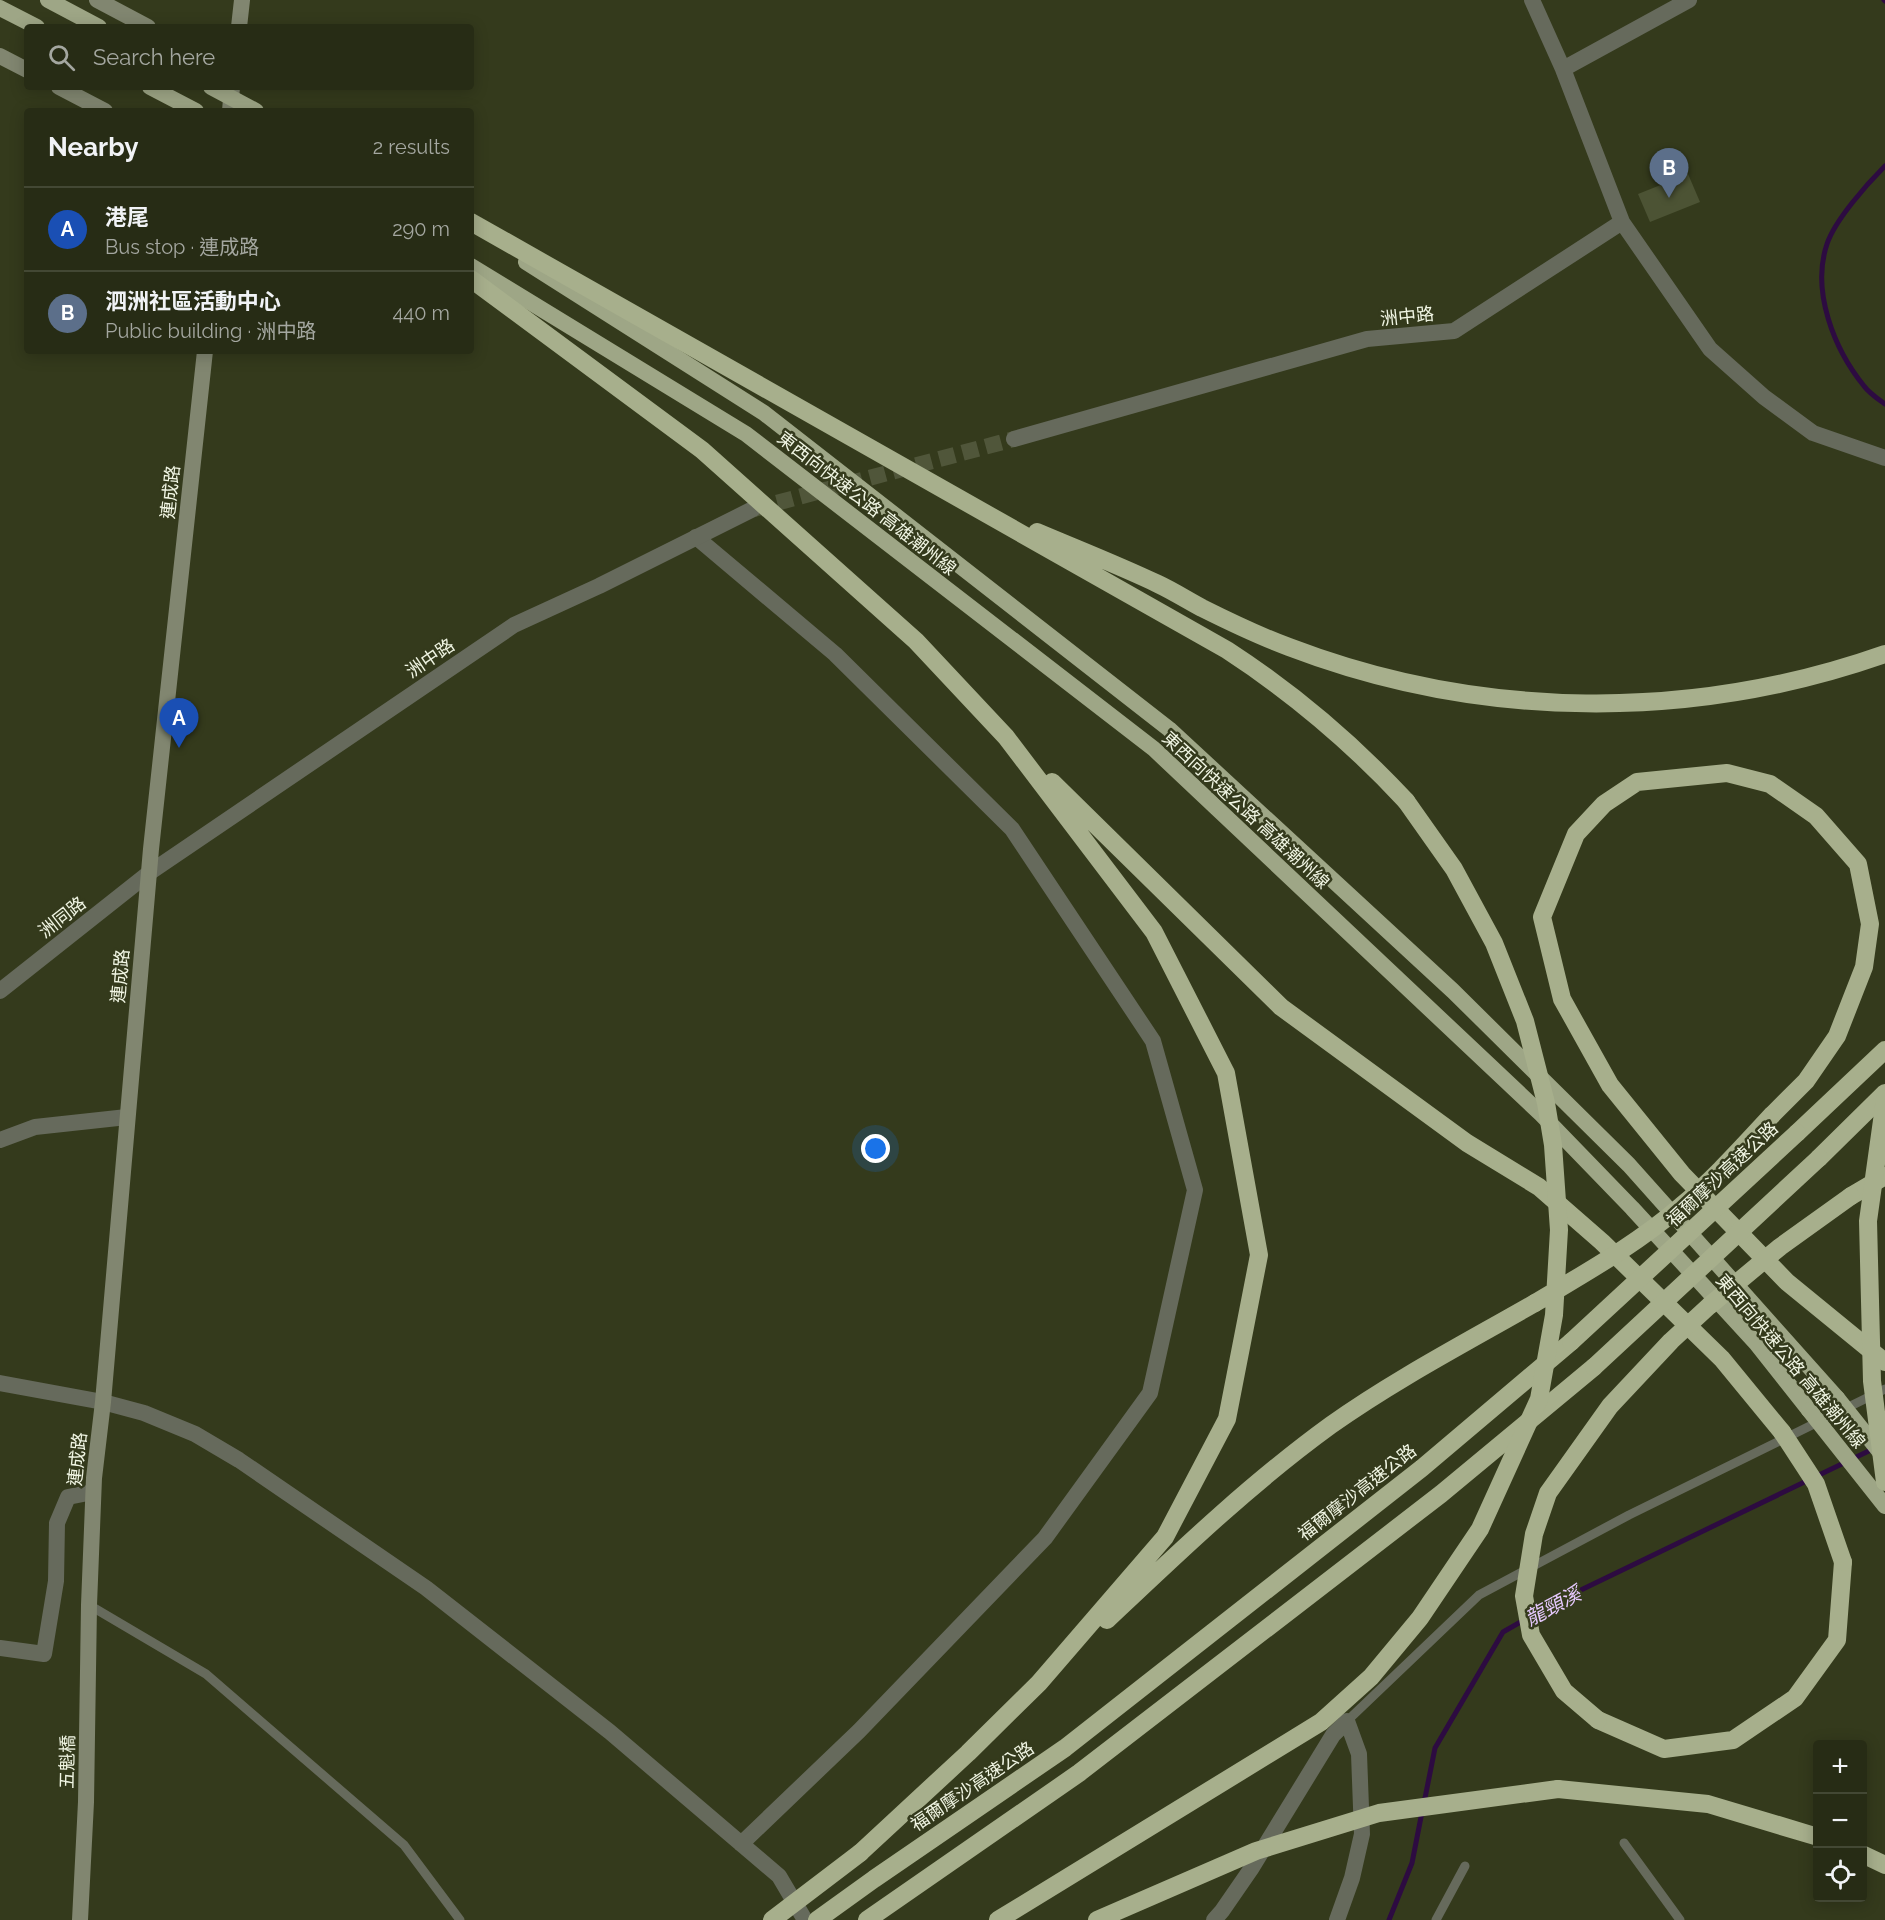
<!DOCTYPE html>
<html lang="en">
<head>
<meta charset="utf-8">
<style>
  :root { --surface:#272c15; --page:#2f341e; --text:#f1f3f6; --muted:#a4a7a0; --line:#434834; --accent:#8abfa5 }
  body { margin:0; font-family:Raleway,"Noto Sans TC",sans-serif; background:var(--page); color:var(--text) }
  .controls { position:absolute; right:18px; bottom:18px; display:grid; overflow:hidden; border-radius:6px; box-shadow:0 3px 15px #0003 }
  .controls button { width:54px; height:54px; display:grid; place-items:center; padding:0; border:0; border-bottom:2px solid var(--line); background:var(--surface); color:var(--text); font:30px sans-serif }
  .you { position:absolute; left:876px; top:1149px; width:21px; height:21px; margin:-15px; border:4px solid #fff; border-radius:50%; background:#1a73e8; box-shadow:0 0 0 9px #1a73e833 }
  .badge { display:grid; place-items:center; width:39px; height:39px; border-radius:50%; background:var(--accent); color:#fff; font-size:20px; font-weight:700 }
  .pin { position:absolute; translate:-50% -50px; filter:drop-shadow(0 2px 3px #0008) }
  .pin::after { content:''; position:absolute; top:32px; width:21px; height:18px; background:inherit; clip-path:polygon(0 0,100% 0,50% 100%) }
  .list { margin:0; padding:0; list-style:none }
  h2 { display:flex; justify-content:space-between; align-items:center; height:78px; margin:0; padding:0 24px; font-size:26px }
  h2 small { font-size:20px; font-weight:400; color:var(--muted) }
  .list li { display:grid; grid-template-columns:39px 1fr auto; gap:18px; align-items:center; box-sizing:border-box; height:84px; padding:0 24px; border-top:2px solid var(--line) }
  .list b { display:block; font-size:22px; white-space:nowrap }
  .list p { margin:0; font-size:20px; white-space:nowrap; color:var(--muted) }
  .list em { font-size:20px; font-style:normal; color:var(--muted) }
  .icon { flex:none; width:33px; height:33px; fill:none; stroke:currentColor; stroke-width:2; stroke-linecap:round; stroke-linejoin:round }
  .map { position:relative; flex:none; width:1885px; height:1920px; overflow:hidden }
  .search { position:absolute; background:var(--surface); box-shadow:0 3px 15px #0003; left:24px; top:24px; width:450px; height:66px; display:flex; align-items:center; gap:15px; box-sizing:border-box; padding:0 21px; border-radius:6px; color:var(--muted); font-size:22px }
  .panel { position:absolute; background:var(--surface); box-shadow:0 3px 15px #0003; left:24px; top:108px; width:450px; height:246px; border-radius:6px }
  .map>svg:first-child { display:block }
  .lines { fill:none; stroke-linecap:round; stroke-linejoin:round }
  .stream { stroke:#2d0b41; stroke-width:5 }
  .building { fill:#4c5334 }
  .tertiary-tunnel { stroke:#50563a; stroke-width:16; stroke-dasharray:16 8; stroke-linecap:butt }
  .service { stroke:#666a5c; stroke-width:9 }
  .minor { stroke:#666a5c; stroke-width:16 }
  .tertiary { stroke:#666a5c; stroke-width:16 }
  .secondary { stroke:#818670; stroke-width:16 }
  .trunk { stroke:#9ea686; stroke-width:16 }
  .motorway { stroke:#a7af8c; stroke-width:18 }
  .trunk-bridge { stroke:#9ea686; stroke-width:16 }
  .motorway-bridge { stroke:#a7af8c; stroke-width:18 }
  .labels { text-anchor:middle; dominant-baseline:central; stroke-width:5; stroke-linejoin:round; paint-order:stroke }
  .street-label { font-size:18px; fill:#f0f5e3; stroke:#343a1c }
  .water-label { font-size:20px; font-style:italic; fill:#e6c9fe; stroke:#343a1c }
</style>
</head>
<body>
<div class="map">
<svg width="1885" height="1920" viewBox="0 0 1885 1920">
  <rect width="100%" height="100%" fill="#343a1c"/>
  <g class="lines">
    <path class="stream" d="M 1884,0 L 1885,1
      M 1885,166 C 1867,184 1835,220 1827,244 C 1811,291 1834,349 1864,386 C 1869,393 1878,399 1885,404
      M 1424,1803 L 1435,1748 L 1503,1632 L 1554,1603 L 1875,1448
      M 1389,1920 L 1412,1863 L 1422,1812"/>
  </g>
  <path class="building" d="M 1688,174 L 1700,202 L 1650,222 L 1638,194 Z"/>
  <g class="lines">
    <path class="tertiary-tunnel" d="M 754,509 L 1014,439"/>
    <path class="service" d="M 89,1605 L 206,1674 L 404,1845 L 460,1920
      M 1347,1721 L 1479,1595 L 1629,1515 L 1885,1389
      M 1624,1843 L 1680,1920
      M 1436,1920 L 1465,1866"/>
    <path class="minor" d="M 696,537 L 835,654 L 1012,829 L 1153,1041 L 1195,1190 L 1150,1393 L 1045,1538 L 859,1731 L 741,1844
      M 0,991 L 149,873
      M 0,1140 L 35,1127 L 127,1117
      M 0,1383 L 103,1402 L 144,1413 L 195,1434 L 239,1460 L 426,1588 L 610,1732 L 779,1876 L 805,1920
      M 0,1648 L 44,1654 L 56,1581 L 57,1523 L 68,1497 L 93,1492
      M 1214,1920 L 1222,1911 L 1251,1869 L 1333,1735 L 1347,1721 L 1359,1754 L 1362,1834 L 1352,1878 L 1337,1920"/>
    <path class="tertiary" d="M 1532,0 L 1563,69 L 1622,222 L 1710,349 L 1764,397 L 1813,433 L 1885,458
      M 1563,69 L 1689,0
      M 1014,439 L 1367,339 L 1454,331 L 1622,222
      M 149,873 L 514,625 L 599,586 L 753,509"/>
    <path class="secondary" d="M 97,0 L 148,27
      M 239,27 L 242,0
      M 0,56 L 27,70
      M 59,87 L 105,111
      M 230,111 L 232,87
      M 80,1920 L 86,1802 L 89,1605 L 94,1478 L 103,1402 L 151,849 L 205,351"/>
    <path class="trunk" d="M 48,0 L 99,27
      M 0,8 L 37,27
      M 150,87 L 196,111
      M 526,262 L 764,413 L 1169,729 L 1453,991 L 1629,1165 L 1837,1398
      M 471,266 L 746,434 L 1154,749 L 1541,1114 L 1632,1208 L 1756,1343 L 1809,1410"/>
    <path class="motorway" d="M 471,222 L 1227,650 C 1293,693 1352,743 1406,801
      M 471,279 L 702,450 L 916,641 L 1006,737 L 1154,932 L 1226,1073 L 1259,1255 L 1227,1419 L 1165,1537 L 1039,1683 L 968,1753 L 860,1853
      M 1037,532 C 1077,549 1118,565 1158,584 C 1173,591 1187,600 1202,608 C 1230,622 1259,636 1289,647 C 1480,720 1692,722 1885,654
      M 1052,782 L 1281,1007 L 1467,1143 L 1539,1187 L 1602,1242 L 1722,1359 L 1782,1432
      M 1772,1115 L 1806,1081 L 1837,1036 L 1864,967 L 1870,924 L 1858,864 L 1816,816 L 1770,784 L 1727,773 L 1637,782 L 1604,804 L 1576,834 L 1542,917 L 1562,999 L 1610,1085 L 1682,1174 L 1787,1282 L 1885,1362
      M 1797,1133 L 1885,1050
      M 1819,1158 L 1885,1093
      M 1851,1196 L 1885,1176
      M 1107,1620 C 1179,1552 1251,1483 1331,1425 C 1396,1379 1467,1342 1535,1303
      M 1598,1720 L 1664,1749 L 1733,1740 L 1795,1698 L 1837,1640 L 1843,1562
      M 1558,1789 L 1708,1804 L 1818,1837
      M 1862,1854 L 1885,1865
      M 817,1920 L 874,1879 L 1065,1748 L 1422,1468 L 1571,1342
      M 867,1920 L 1079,1773 L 1441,1494 L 1594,1367"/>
    <path class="trunk-bridge" d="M 211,87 L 256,111
      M 1837,1398 L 1884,1457
      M 1809,1410 L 1885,1506"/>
    <path class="motorway-bridge" d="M 1885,1099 L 1868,1221 L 1872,1381 L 1885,1482
      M 1535,1303 C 1585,1273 1637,1244 1681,1206 C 1714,1179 1743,1146 1772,1115
      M 1571,1342 L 1797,1133
      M 1594,1367 L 1819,1158
      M 1782,1432 L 1816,1484 L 1843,1562
      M 1598,1720 L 1564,1691 L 1531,1635 L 1524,1596 L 1534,1534 L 1548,1493 L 1610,1406 L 1671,1341 L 1709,1306 L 1780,1247 L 1851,1196
      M 772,1920 L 860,1853
      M 998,1920 L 1321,1722 L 1371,1677 L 1420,1618 L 1480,1529 L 1539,1399 L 1554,1315 L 1559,1230 L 1553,1145 L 1546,1103 L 1525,1021 L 1494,943 L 1454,869 L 1406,801
      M 1097,1920 L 1256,1851 L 1379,1813 L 1558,1789"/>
  </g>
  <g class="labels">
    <g class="street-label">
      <text transform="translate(1407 316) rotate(-6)">洲中路</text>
      <text transform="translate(170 492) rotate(-84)">連成路</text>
      <text transform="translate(867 503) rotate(38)">東西向快速公路 高雄潮州線</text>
      <text transform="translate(430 658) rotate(-34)">洲中路</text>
      <text transform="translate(1246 810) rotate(43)">東西向快速公路 高雄潮州線</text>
      <text transform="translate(62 917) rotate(-38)">洲同路</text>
      <text transform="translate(120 976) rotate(-85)">連成路</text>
      <text transform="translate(1722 1174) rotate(-43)">福爾摩沙高速公路</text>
      <text transform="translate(1791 1361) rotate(50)">東西向快速公路 高雄潮州線</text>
      <text transform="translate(77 1459) rotate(-84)">連成路</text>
      <text transform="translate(1357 1492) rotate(-38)">福爾摩沙高速公路</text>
      <text transform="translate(67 1762) rotate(-89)">五魁橋</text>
      <text transform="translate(972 1786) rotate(-34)">福爾摩沙高速公路</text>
    </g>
    <g class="water-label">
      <text transform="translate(1553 1606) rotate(-28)">龍頸溪</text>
    </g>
  </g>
</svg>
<div class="controls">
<button>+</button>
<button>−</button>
<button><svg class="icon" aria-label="locate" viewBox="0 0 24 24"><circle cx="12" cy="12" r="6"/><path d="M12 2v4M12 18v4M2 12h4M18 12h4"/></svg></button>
</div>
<div class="you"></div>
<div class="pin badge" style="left:179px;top:748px;background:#1a4fb4">A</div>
<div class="pin badge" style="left:1669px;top:198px;background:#5c6f8a">B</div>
<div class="search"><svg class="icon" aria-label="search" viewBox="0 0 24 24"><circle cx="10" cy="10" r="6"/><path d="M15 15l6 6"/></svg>Search here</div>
<section class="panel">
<h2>Nearby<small>2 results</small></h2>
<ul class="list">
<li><span class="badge" style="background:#1a4fb4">A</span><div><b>港尾</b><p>Bus stop · 連成路</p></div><em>290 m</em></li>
<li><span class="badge" style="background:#5c6f8a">B</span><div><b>泗洲社區活動中心</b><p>Public building · 洲中路</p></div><em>440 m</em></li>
</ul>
</section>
</div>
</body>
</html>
